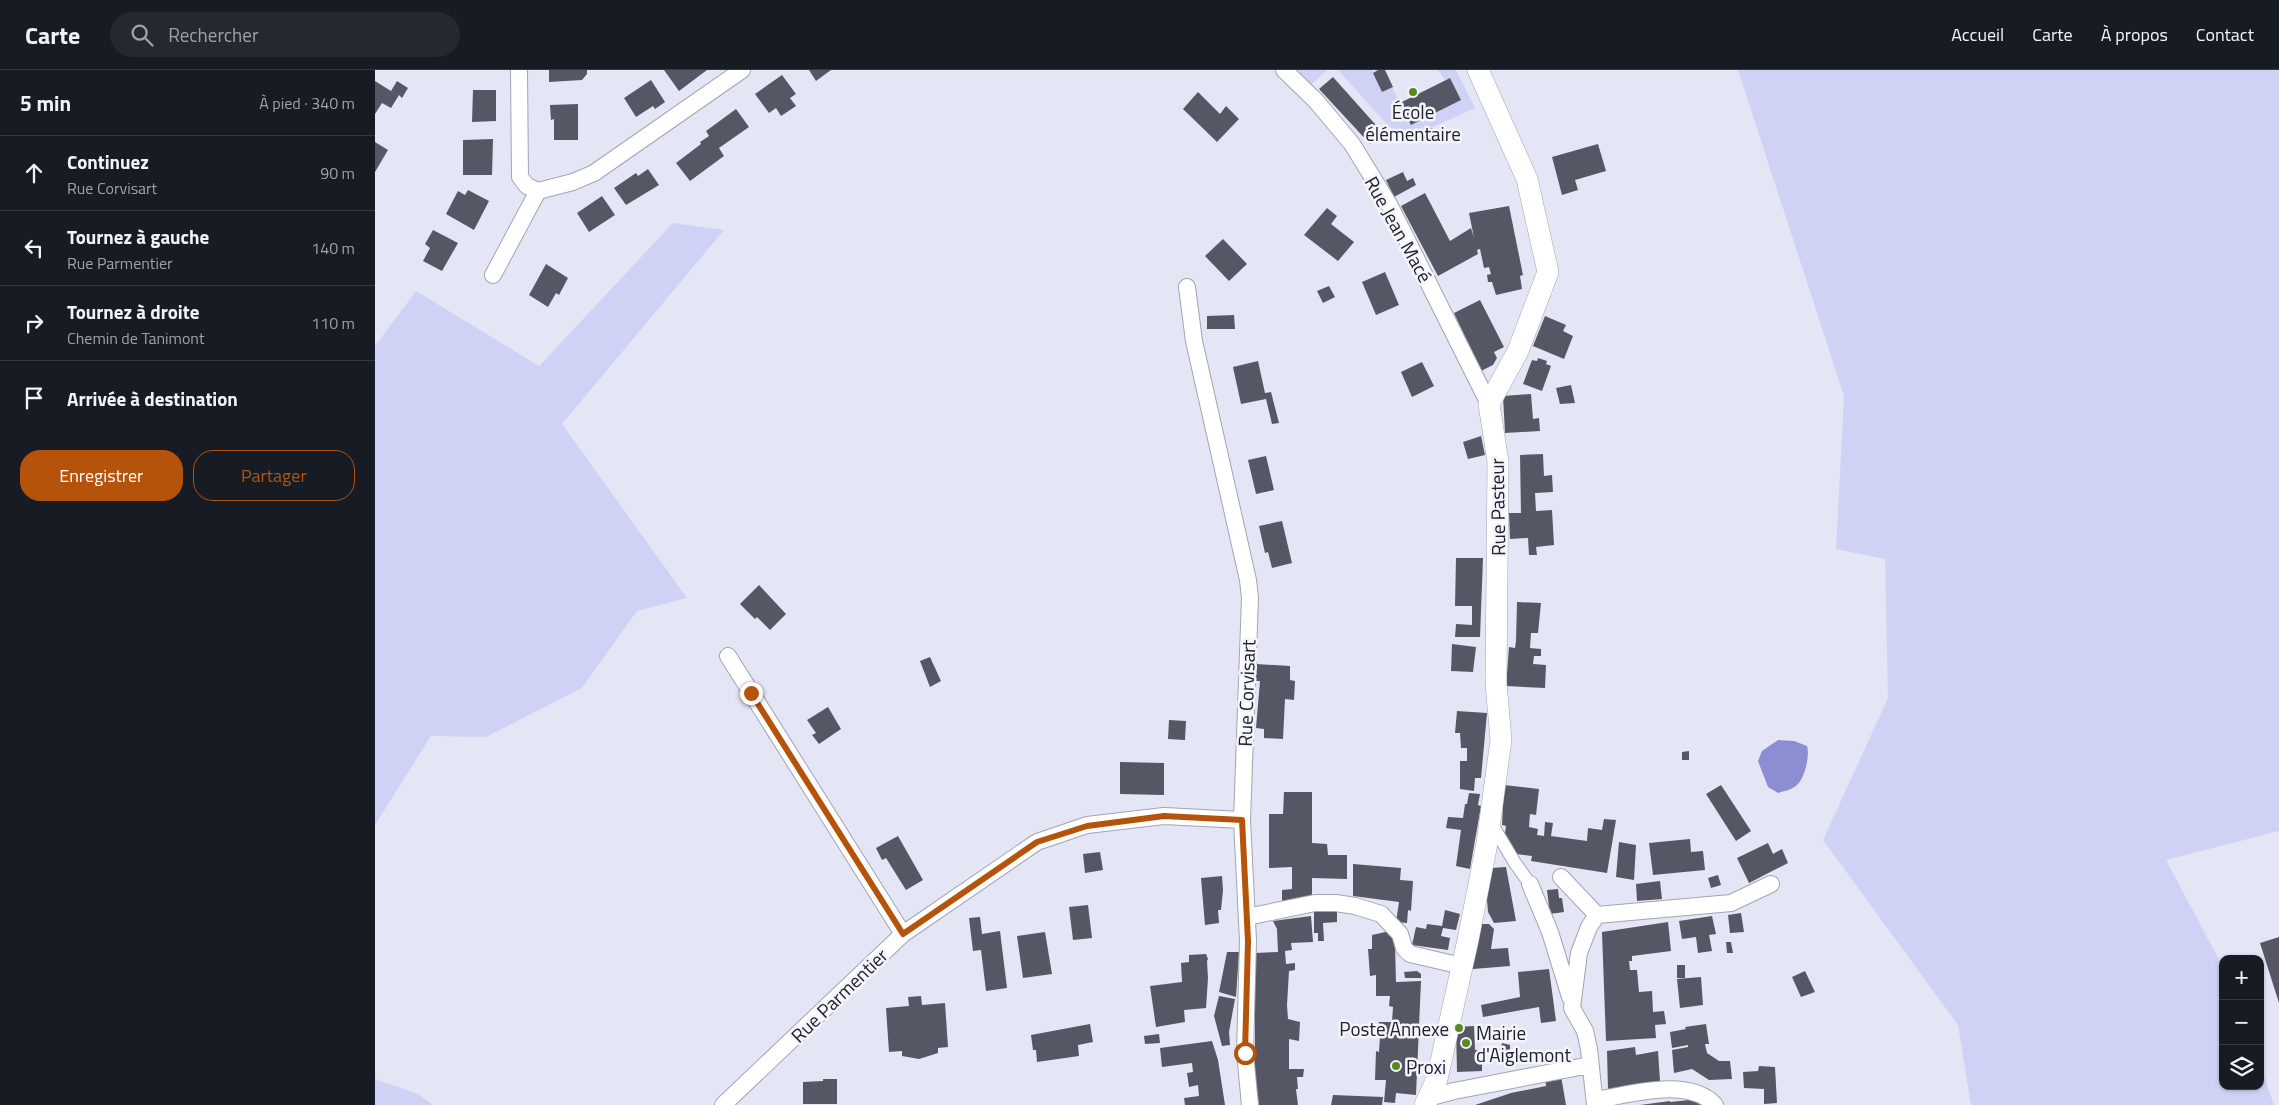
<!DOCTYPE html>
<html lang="fr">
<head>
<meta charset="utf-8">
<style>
  :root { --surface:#171b24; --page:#242831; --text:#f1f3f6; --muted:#9ea1a6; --line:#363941; --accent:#b45309 }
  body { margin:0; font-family:"Titillium Web",sans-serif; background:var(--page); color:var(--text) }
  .controls { position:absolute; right:15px; bottom:15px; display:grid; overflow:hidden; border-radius:10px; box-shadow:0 1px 4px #0004 }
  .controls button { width:45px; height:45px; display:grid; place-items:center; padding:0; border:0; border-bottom:1px solid var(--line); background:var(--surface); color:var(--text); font:25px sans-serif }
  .stop { position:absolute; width:15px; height:15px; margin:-11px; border:4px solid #b45309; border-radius:50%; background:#fff }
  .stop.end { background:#b45309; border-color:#fff; box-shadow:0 1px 5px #0008 }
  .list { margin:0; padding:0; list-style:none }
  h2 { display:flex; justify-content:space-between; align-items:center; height:65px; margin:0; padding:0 20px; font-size:21px }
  h2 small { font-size:16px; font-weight:400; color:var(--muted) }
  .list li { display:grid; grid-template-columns:32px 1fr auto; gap:15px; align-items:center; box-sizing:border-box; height:75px; padding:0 20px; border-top:1px solid var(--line) }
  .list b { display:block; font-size:19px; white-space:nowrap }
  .list p { margin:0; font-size:16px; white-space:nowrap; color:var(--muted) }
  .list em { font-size:16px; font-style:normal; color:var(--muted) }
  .actions { display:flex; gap:10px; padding:15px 20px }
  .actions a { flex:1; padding:11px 0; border:1px solid var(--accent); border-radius:20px; text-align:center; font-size:18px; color:var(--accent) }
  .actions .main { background:var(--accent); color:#fff }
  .icon { flex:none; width:28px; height:28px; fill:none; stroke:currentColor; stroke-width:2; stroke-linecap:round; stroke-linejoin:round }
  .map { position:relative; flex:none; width:1904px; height:1035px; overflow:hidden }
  header { display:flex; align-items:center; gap:30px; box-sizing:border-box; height:70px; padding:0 25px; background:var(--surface); border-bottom:1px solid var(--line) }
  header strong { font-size:24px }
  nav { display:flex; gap:28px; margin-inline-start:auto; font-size:18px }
  .search { width:350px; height:45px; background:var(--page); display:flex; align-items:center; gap:12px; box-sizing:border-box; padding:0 18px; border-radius:28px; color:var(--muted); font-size:19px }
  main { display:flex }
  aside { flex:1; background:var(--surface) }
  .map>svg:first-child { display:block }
  .green { fill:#cfd2f5 }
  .water { fill:#8c8dd3 }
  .building { fill:#565764 }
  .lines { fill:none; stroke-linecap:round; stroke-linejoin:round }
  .pedestrian-casing { stroke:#a3a4b3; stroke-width:14 }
  .minor-casing { stroke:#a3a4b3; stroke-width:18 }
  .tertiary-casing { stroke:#a3a4b3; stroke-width:22 }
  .pedestrian { stroke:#fff; stroke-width:12 }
  .minor { stroke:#fff; stroke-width:16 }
  .tertiary { stroke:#fff; stroke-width:21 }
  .route { stroke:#b45309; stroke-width:6 }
  .poi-dot { fill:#578a20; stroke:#f3f4fd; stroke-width:2 }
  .labels { text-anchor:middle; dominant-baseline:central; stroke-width:5; stroke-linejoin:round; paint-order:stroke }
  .poi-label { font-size:19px; fill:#212127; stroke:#f3f4fd; text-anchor:start }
  .street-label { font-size:19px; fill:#212127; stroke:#f3f4fd }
</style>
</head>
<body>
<header>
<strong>Carte</strong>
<div class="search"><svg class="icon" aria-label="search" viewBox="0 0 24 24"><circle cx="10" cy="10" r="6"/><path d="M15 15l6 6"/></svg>Rechercher</div>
<nav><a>Accueil</a><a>Carte</a><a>À propos</a><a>Contact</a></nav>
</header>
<main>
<aside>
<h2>5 min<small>À pied · 340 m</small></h2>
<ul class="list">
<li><svg class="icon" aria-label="ahead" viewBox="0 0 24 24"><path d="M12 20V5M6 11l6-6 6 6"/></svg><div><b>Continuez</b><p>Rue Corvisart</p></div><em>90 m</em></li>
<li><svg class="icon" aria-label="left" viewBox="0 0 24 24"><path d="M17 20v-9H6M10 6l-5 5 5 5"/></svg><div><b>Tournez à gauche</b><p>Rue Parmentier</p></div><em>140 m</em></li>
<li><svg class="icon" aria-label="right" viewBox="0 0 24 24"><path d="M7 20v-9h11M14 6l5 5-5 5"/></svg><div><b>Tournez à droite</b><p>Chemin de Tanimont</p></div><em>110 m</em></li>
<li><svg class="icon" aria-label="arrive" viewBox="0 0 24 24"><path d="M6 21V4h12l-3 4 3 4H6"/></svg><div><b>Arrivée à destination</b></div></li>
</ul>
<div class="actions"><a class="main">Enregistrer</a><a>Partager</a></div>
</aside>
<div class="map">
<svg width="1904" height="1035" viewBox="0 0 1904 1035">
  <rect width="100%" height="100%" fill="#e5e6f5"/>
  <path class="green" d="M 921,0 L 952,0 L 935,16 Z
    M 963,0 L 998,0 L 1007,22 L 1017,17 L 1036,55 L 1086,30 L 1075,8 L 1070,10 L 1063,0 L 1081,0 L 1100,38 L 1027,71 Z
    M 1363,0 L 1904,0 L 1904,761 L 1791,790 L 1848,897 L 1848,1016 L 1885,1016 L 1885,995 L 1899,1035 L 1596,1035 L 1583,955 L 1448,770 L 1513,628 L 1510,489 L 1461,479 L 1469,326 Z
    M 298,153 L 349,160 L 187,354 L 312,528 L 262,541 L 207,618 L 111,667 L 56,666 L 0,755 L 0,276 L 41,221 L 164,296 Z
    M 0,1009 L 43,1024 L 58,1035 L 0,1035 Z"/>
  <path class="water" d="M 1403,670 L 1419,671 L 1432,676 C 1435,685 1430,708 1422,715 C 1417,720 1409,721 1403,723 L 1393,717 L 1383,691 L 1387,681 Z"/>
  <path class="building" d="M 174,0 L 212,0 L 212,4 L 207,10 L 174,12 Z
    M 289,0 L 332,0 L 304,21 Z
    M 434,0 L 456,0 L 441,11 Z
    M 1003,0 L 1010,0 L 1018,17 L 1007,22 L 998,3 Z
    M 407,5 L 421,24 L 415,28 L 421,36 L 406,46 L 401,38 L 394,43 L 380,24 Z
    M 958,7 L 1008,63 L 995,74 L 944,19 Z
    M 1075,8 L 1086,30 L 1036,55 L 1025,33 Z
    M 276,10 L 290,32 L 280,39 L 278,36 L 261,47 L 249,28 Z
    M 0,11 L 16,21 L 22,11 L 33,18 L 27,28 L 24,25 L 16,38 L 7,33 L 0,44 Z
    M 98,20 L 121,20 L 121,51 L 97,52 Z
    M 823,22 L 845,44 L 851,36 L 864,49 L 842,72 L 808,39 Z
    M 203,34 L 203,70 L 179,70 L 179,49 L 176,50 L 175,35 Z
    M 361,39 L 374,57 L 344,78 L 349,86 L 315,111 L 301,93 L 326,74 L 325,72 L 334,66 L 331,61 Z
    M 1057,58 L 1061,67 L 1049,73 L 1045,64 Z
    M 118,69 L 117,105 L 88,105 L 88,70 Z
    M 0,72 L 13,80 L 0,102 Z
    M 1223,74 L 1231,101 L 1200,110 L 1203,120 L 1187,125 L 1177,87 Z
    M 273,99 L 284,115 L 251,135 L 239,118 L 261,103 L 263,106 Z
    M 1028,102 L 1032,111 L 1038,108 L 1041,115 L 1019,127 L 1011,110 Z
    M 93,120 L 114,131 L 99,160 L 71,144 L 83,121 L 90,125 Z
    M 1050,123 L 1075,171 L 1096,158 L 1099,168 L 1094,143 L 1134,136 L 1148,205 L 1145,206 L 1147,219 L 1121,225 L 1117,212 L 1113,212 L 1112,205 L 1116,204 L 1114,197 L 1109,198 L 1105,179 L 1102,180 L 1103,184 L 1063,206 L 1026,136 Z
    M 227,126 L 240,145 L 214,162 L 202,143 Z
    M 952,138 L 962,146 L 956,154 L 979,172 L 963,191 L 929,165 Z
    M 58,160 L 83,173 L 67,201 L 48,191 L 55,178 L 50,174 Z
    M 848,169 L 872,194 L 854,211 L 830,186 Z
    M 171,194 L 193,208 L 184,225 L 181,223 L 173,237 L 154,225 Z
    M 1010,202 L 1024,235 L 1001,245 L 987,212 Z
    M 954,216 L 960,227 L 948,233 L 942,221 Z
    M 1105,230 L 1129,277 L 1119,282 L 1122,288 L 1118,295 L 1106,301 L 1079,243 Z
    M 859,245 L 860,259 L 832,259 L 832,246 Z
    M 1170,246 L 1191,255 L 1188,261 L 1198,266 L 1189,289 L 1158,276 Z
    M 1163,288 L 1172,291 L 1171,294 L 1176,296 L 1167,321 L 1148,314 L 1157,290 L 1162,291 Z
    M 883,291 L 890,323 L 896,322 L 904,353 L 897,354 L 891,329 L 866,334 L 858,297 Z
    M 1047,292 L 1059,316 L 1037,327 L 1026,302 Z
    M 1196,315 L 1200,333 L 1185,334 L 1181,318 Z
    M 1156,324 L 1158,349 L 1164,348 L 1165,361 L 1130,363 L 1128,326 Z
    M 1106,366 L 1110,385 L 1093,389 L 1088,372 Z
    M 1168,384 L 1169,406 L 1177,405 L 1178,422 L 1160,423 L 1161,441 L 1177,440 L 1179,475 L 1161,477 L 1162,485 L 1154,485 L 1153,468 L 1135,469 L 1134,443 L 1146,443 L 1145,385 Z
    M 891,386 L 899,420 L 881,424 L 873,390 Z
    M 907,451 L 917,493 L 897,498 L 893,482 L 890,483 L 884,456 Z
    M 1081,488 L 1108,488 L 1105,567 L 1080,567 L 1081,554 L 1097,555 L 1097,536 L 1080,536 Z
    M 384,515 L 411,544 L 395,560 L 382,547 L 380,549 L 365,534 Z
    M 1142,532 L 1166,533 L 1163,563 L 1156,563 L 1155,578 L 1166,579 L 1166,586 L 1159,586 L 1158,594 L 1171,595 L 1170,618 L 1131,616 L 1134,577 L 1140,578 L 1141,571 Z
    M 1077,574 L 1101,577 L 1098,602 L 1076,601 Z
    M 555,587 L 566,611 L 555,617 L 545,591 Z
    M 881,594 L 915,596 L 915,610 L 920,611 L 919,630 L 910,629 L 908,669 L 889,668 L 889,659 L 881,658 L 885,611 L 880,611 L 877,604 Z
    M 453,637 L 466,659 L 444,674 L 437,665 L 441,663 L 432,650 Z
    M 1082,641 L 1112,643 L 1106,708 L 1100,708 L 1099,721 L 1085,719 L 1085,691 L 1092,691 L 1092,678 L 1086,678 L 1085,663 L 1080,663 Z
    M 794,650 L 811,651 L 810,670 L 793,669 Z
    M 1314,681 L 1314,690 L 1307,690 L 1307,682 Z
    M 745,692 L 789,693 L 789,725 L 745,724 Z
    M 1129,715 L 1164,719 L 1161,745 L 1155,744 L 1154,757 L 1163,759 L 1162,765 L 1169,766 L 1170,752 L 1178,753 L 1176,766 L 1212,771 L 1213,758 L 1227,760 L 1229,749 L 1241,750 L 1232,803 L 1156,791 L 1157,786 L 1141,784 L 1129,770 L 1131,756 L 1127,755 Z
    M 1346,715 L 1376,761 L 1361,771 L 1331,724 Z
    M 909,722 L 937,722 L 937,773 L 952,774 L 953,785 L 972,785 L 972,809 L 937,808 L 937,827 L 907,831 L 907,820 L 917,819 L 917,797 L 894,798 L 894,744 L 908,744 Z
    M 1094,723 L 1105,724 L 1103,735 L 1106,736 L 1095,799 L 1081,796 L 1086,760 L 1071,758 L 1073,747 L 1088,748 L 1090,734 L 1092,734 Z
    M 523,766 L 548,810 L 531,820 L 511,788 L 507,790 L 501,778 Z
    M 1315,769 L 1316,782 L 1328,781 L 1330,800 L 1278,805 L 1274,773 Z
    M 1244,772 L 1261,775 L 1259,810 L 1241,807 Z
    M 1393,773 L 1398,784 L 1407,779 L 1413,793 L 1374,813 L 1362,788 Z
    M 725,782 L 728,800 L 710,803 L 708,784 Z
    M 978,794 L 1026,798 L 1025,810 L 1038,811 L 1036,841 L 1033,840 L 1032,853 L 1021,852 L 1024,832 L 978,826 Z
    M 1131,797 L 1141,851 L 1119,853 L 1113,842 L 1111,817 L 1116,798 Z
    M 1343,805 L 1346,815 L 1336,818 L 1333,808 Z
    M 847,806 L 848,820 L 846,840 L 843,840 L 844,853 L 830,855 L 826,808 Z
    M 1285,811 L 1287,829 L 1262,831 L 1261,814 Z
    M 1183,819 L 1184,828 L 1187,828 L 1189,842 L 1175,844 L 1172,820 Z
    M 713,835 L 717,868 L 698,870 L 694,837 Z
    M 962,840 L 962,852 L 948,853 L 949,871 L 943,871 L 943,863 L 939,863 L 939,842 Z
    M 1070,840 L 1085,844 L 1081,860 L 1068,858 L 1066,866 L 1075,868 L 1073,880 L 1037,875 L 1041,857 L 1051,859 L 1052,854 L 1067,856 Z
    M 1366,843 L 1369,862 L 1355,863 L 1353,845 Z
    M 936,846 L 938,872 L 916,873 L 917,880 L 910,881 L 911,894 L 920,893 L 920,900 L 914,901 L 912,935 L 913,949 L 925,952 L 924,971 L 914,969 L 914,999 L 929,999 L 928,1007 L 922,1007 L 923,1019 L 921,1019 L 923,1035 L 884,1035 L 880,1003 L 880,883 L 903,882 L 902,859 L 898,851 Z
    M 1337,846 L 1341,864 L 1334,865 L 1337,881 L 1323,883 L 1321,867 L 1307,869 L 1304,851 Z
    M 605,847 L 607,864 L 625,861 L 632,918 L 611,921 L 606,880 L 598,881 L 594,848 Z
    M 1293,852 L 1296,881 L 1257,886 L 1257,891 L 1254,891 L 1255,900 L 1262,900 L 1264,922 L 1277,921 L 1278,942 L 1289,941 L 1291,954 L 1280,955 L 1281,968 L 1231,971 L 1227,862 Z
    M 1104,854 L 1114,854 L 1119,859 L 1116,879 L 1133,878 L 1135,896 L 1098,899 L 1097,881 Z
    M 1015,861 L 1020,876 L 1021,912 L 1046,911 L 1041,1025 L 1021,1023 L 1020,1033 L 1009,1032 L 1011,1010 L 1000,1010 L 1001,981 L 1004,982 L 1005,966 L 1003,966 L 1004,952 L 1017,952 L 1018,937 L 1014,936 L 1015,926 L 1001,926 L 1001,905 L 995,906 L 993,879 L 997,879 L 997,865 Z
    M 670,862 L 677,904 L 648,908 L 642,866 Z
    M 1904,867 L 1904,933 L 1885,873 Z
    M 1351,872 L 1356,872 L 1358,883 L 1352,883 Z
    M 852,882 L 864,882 L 861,927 L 844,922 Z
    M 831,884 L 833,889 L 832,891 L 833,908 L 831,938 L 809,940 L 810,952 L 781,957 L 775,916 L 807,912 L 806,893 L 814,892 L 814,885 Z
    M 1302,895 L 1310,895 L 1310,908 L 1302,908 Z
    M 1174,899 L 1181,951 L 1166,953 L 1164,937 L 1108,947 L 1106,935 L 1145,927 L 1143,902 Z
    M 1042,901 L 1046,904 L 1046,908 L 1030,908 L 1029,902 Z
    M 1430,901 L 1440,922 L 1426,927 L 1417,907 Z
    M 1326,907 L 1328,935 L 1305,938 L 1302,909 Z
    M 546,926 L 547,935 L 570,933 L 573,977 L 563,978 L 563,983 L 544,989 L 527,986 L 527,981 L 514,982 L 511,938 L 534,936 L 533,927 Z
    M 844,926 L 860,929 L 854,962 L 855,975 L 847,976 L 839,946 Z
    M 715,954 L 718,972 L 703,975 L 704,986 L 662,992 L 661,980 L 658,980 L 656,965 Z
    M 1331,954 L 1334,974 L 1330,974 L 1332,983 L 1344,991 L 1355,991 L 1357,1009 L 1334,1010 L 1317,999 L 1299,1003 L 1297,980 L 1313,977 L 1313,975 L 1297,978 L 1295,962 L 1311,959 L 1310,957 Z
    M 1099,956 L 1100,980 L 1107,980 L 1107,1001 L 1082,1002 L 1081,957 Z
    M 784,964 L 785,973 L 770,974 L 769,966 Z
    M 837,971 L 843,990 L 850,1035 L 810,1035 L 809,1028 L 824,1026 L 823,1015 L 814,1017 L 812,1003 L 818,1002 L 817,993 L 787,997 L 785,978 Z
    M 1127,973 L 1135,975 L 1135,990 L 1127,994 L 1127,985 L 1123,985 L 1122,978 L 1126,978 Z
    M 1260,977 L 1261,985 L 1283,981 L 1285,1011 L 1233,1020 L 1232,981 Z
    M 1384,996 L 1400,997 L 1402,1033 L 1389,1034 L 1389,1019 L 1369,1018 L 1368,1002 L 1383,1001 Z
    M 1186,1006 L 1191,1035 L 1100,1035 L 1136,1023 L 1171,1016 L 1170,1007 Z
    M 448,1009 L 462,1009 L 462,1034 L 428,1034 L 428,1012 L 448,1011 Z
    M 958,1025 L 1008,1027 L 1007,1035 L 956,1035 Z
    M 1315,1030 L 1328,1035 L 1265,1035 L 1295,1031 L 1295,1032 Z"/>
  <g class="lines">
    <defs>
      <path id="pedestrian" d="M 1115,751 L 1140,793 L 1155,814"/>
      <path id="minor" d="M 144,0 L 145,107 L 152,116 L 163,121 L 198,112 L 219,103 L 367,0
        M 909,0 L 941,31 L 977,74 L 1015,136 L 1114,334
        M 118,205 L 163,121
        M 812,217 L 819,271 L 873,510 L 875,528 L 867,750 L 873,871 L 870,983 L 875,1035
        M 353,586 L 528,864
        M 1186,807 L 1222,845 L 1356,833 L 1396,814
        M 1155,814 L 1175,862 L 1195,927
        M 872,847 L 940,833 L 961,833 L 980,836 L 1006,844 L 1025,864 L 1029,878 L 1035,884 L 1087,896
        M 1053,1028 L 1079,1021 L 1215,995
        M 1220,1030 C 1254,1025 1313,1006 1340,1035
        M 348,1035 L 528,864 L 662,772 L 712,755 L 789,746 L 867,750
        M 1220,1035 L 1214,979 L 1210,961 L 1197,938 L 1204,883 L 1214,857 L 1222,845"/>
      <path id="tertiary" d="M 1050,1035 L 1062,1009 L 1093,870 L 1112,773 L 1126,670 L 1121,613 L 1123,392 L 1114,334 L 1143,281 L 1173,202 L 1152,109 L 1103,0"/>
    </defs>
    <use href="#pedestrian" class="pedestrian-casing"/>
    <use href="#minor" class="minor-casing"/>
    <use href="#tertiary" class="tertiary-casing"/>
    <use href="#pedestrian" class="pedestrian"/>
    <use href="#minor" class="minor"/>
    <use href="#tertiary" class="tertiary"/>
  </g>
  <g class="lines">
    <path class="route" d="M 376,623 L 528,864 L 662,772 L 712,756 L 789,746 L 867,750 L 873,871 L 870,983"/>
  </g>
  <g class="poi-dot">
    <circle cx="1038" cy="22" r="5"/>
    <circle cx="1084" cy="958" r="5"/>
    <circle cx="1091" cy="973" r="5"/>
    <circle cx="1021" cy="996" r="5"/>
  </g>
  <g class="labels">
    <g class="poi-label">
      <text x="1038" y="41" text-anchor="middle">École<tspan x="1038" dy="22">élémentaire</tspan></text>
      <text x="1074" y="958" text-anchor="end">Poste Annexe</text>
      <text x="1101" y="962">Mairie<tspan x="1101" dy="22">d'Aiglemont</tspan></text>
      <text x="1031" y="996">Proxi</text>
    </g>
    <g class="street-label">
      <text transform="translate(1024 159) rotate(61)">Rue Jean Macé</text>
      <text transform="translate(1122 437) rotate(-91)">Rue Pasteur</text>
      <text transform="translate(871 623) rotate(-88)">Rue Corvisart</text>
      <text transform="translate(464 925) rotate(-44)">Rue Parmentier</text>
    </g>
  </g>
</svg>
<div class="controls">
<button>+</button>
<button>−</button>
<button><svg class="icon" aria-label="layers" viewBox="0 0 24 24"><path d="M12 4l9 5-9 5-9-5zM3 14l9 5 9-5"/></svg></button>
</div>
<div class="stop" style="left:870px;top:983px"></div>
<div class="stop end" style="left:376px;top:623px"></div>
</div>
</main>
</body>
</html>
